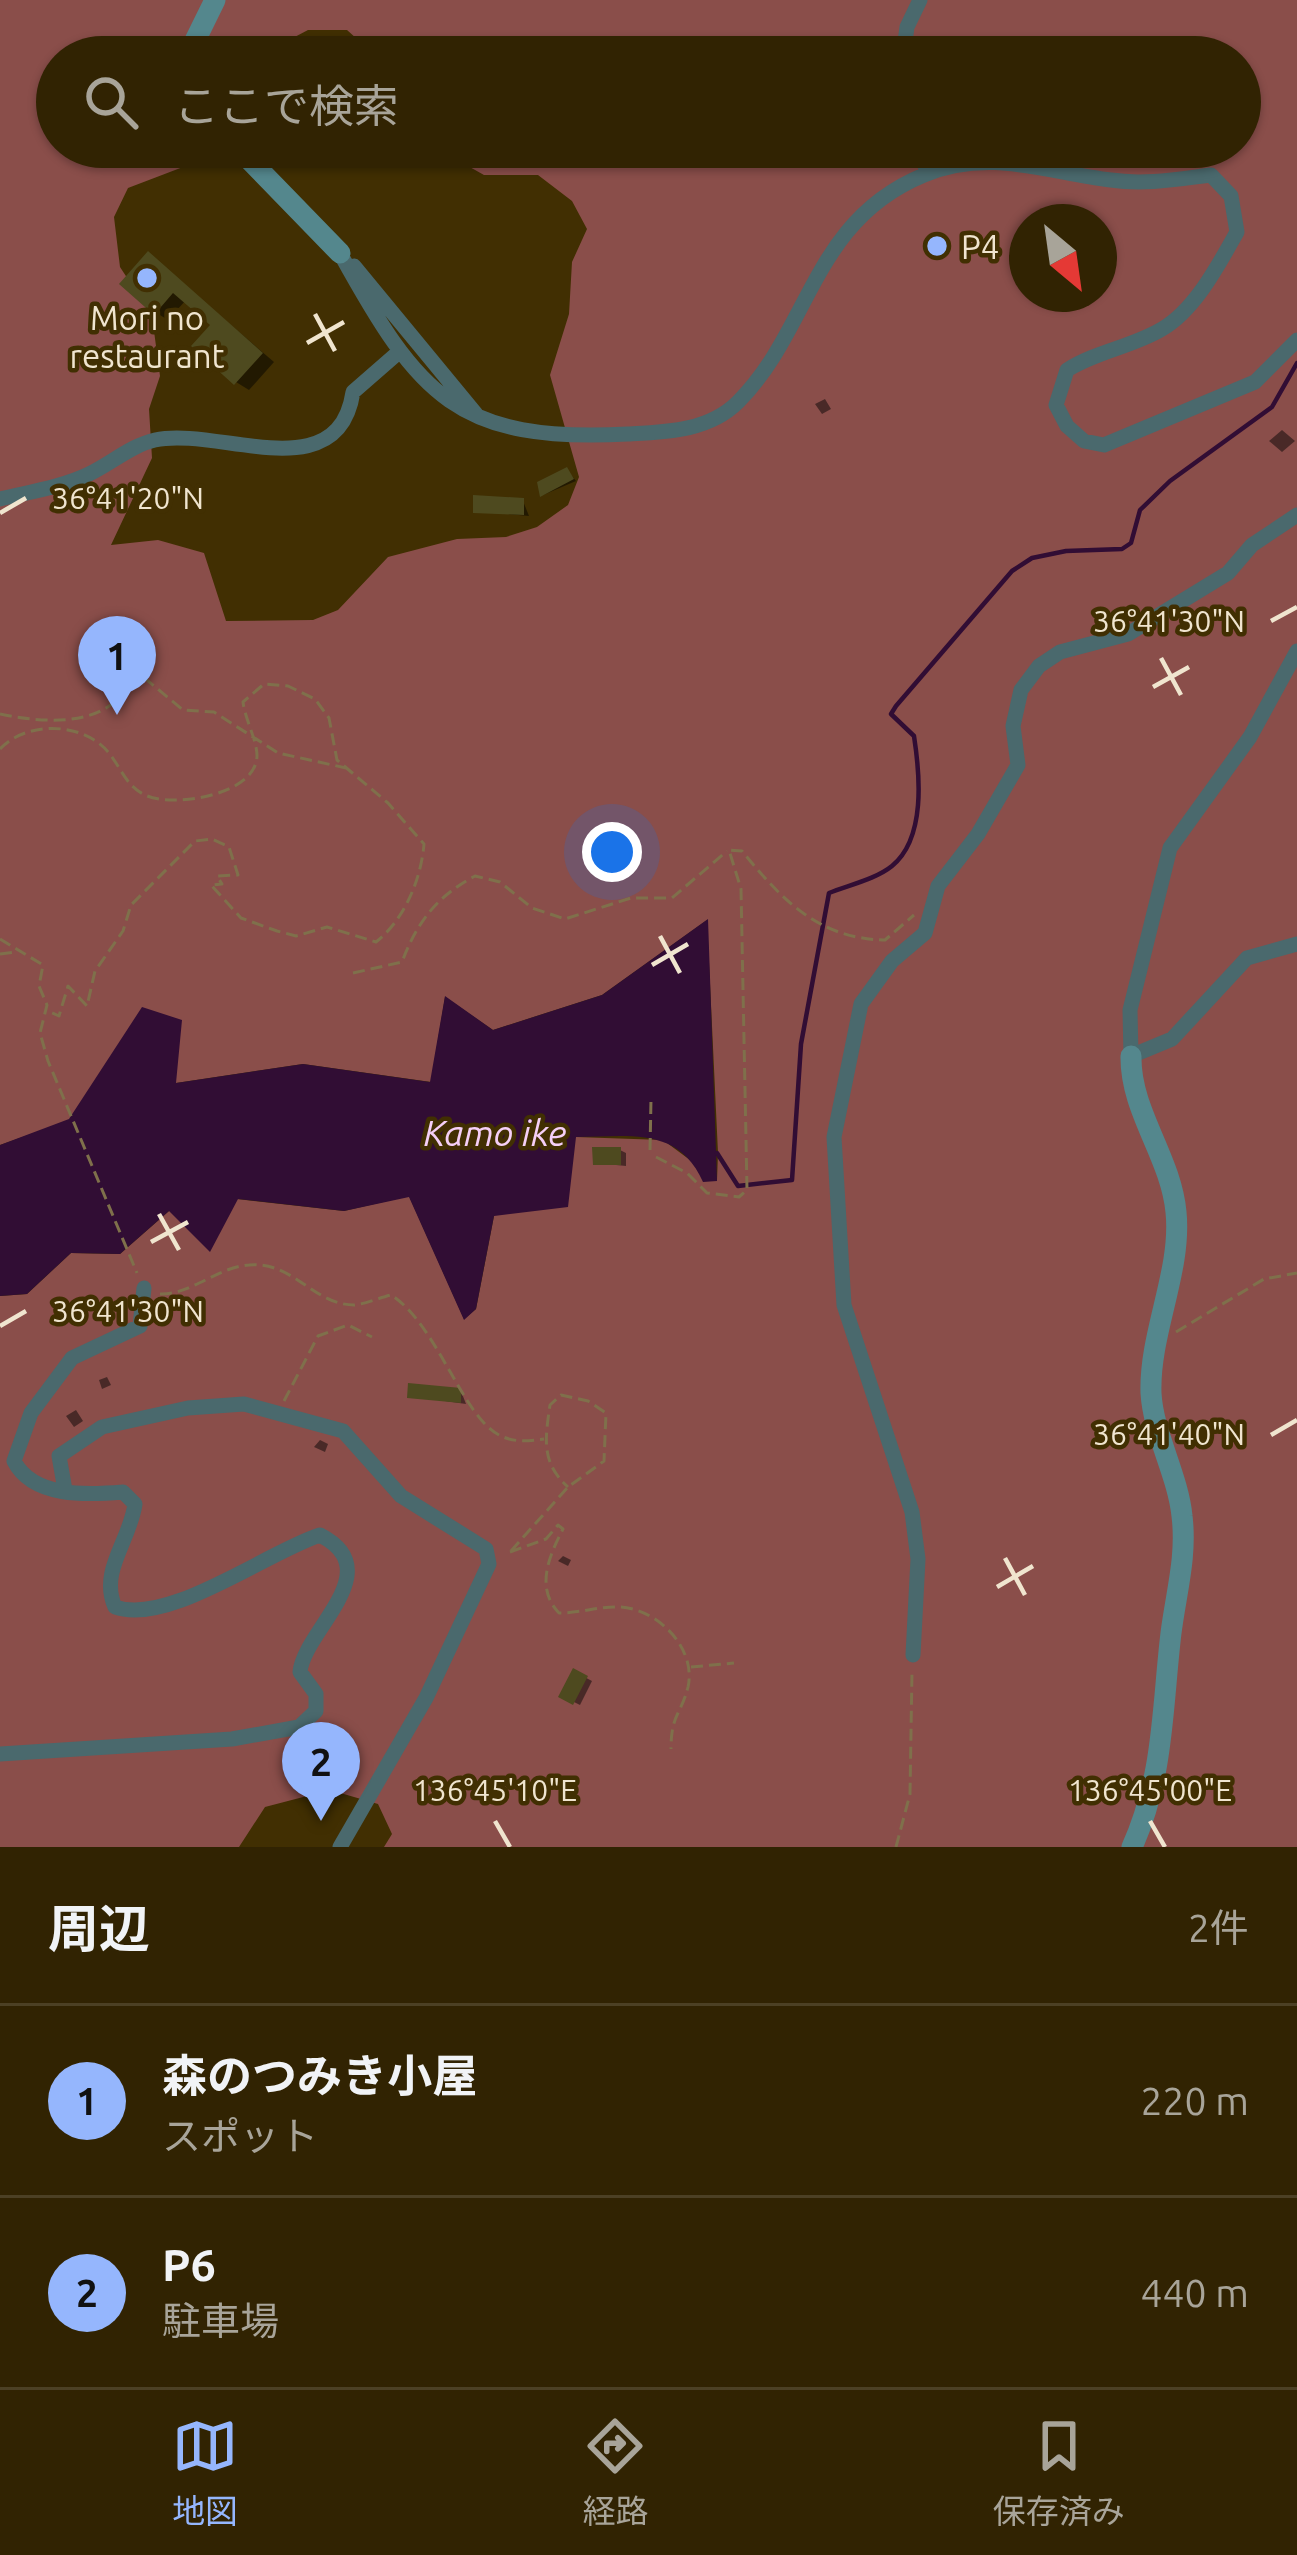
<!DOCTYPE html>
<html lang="ja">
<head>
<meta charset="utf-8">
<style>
  :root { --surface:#312302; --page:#392b0c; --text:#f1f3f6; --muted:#a8a499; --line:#4c4024; --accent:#95b6fd }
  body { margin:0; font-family:Ubuntu,"Noto Sans JP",sans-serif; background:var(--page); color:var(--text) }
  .compass { position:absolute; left:1009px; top:204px; width:108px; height:108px; border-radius:50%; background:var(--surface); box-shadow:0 3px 9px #0004; rotate:151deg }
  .you { position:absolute; left:612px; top:852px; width:42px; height:42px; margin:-30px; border:9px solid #fff; border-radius:50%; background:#1a73e8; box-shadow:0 0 0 18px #1a73e833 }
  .badge { display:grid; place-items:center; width:78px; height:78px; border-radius:50%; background:var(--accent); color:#111; font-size:39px; font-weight:700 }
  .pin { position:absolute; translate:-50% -99px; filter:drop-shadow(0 3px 6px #0008) }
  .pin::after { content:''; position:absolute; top:63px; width:42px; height:36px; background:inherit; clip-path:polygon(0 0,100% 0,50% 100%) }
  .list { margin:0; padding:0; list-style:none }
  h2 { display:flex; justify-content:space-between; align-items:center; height:156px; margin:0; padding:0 48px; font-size:51px }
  h2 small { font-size:39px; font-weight:400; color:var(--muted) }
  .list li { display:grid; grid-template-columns:78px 1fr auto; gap:36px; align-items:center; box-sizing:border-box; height:192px; padding:0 48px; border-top:3px solid var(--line) }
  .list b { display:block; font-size:45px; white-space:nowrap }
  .list p { margin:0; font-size:39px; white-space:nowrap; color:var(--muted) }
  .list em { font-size:39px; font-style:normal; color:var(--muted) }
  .icon { flex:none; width:66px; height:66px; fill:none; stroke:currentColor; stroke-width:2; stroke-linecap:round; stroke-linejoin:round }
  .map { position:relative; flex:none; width:1297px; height:1847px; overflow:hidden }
  .search { position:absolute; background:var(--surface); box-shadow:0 3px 9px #0004; left:36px; right:36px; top:36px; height:132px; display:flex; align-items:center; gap:30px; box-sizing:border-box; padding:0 42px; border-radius:66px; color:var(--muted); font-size:45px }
  .sheet { height:540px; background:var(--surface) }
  nav { display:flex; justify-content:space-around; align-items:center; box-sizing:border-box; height:168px; border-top:3px solid var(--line); background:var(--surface); font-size:33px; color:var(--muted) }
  nav a { display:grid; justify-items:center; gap:6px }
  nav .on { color:var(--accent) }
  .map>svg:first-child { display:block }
  .forest { fill:#8a4e4a; fill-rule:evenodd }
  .water { fill:#310d34 }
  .shadow { fill:#0007 }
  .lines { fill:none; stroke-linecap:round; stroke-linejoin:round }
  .stream { stroke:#310d34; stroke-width:4.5 }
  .building { fill:#4e4a1f }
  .path { stroke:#7f704b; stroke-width:3; stroke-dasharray:12 6; stroke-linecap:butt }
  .street { stroke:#4a696d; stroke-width:15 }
  .secondary { stroke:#54878d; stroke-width:21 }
  .ticks { fill:none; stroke:#f0e5cf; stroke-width:4.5 }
  .poi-dot { fill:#95b6fd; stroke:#412f02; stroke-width:4.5 }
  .labels { text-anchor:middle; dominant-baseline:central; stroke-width:9; stroke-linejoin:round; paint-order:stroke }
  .poi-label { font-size:33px; fill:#f0e5cf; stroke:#412f02; text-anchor:start }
  .water-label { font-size:36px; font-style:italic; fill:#f5cff7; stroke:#412f02 }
  .ticks-label { font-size:30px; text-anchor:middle; fill:#f0e5cf; stroke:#412f02; stroke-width:9; stroke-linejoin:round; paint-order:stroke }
</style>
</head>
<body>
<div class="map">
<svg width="1297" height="1847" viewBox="0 0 1297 1847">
  <rect width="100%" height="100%" fill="#412f02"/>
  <path class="forest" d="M 0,0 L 1297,0 L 1297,1847 L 384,1847 L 392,1834 L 378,1804 L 330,1790 L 265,1807 L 239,1847 L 0,1847 L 0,1296 L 27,1294 L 71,1253 L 120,1254 L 169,1211 L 237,1199 L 344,1211 L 409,1196 L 464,1319 L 476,1309 L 494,1216 L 576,1137 L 663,1140 L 717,1180 L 718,1153 L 707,920 L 602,995 L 493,1030 L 445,997 L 431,1082 L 303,1064 L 176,1083 L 0,1145 ZM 308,30 L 347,30 L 377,57 L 1240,57 L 1240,147 L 434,147 L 484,175 L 538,175 L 572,201 L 587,229 L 572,262 L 569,314 L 550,375 L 579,477 L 568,505 L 537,527 L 506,537 L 457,539 L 388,557 L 338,610 L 313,620 L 226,621 L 204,553 L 158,540 L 111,545 L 152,458 L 149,409 L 160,376 L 152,316 L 120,267 L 114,217 L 128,188 L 183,167 L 230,165 L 250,147 L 57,147 L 57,57 L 271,57 L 272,49 ZM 1027,222 L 1099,222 L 1099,294 L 1027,294 Z"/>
  <path class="water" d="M 708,919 L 717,1181 L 703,1182 C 678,1126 629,1137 576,1137 L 568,1207 L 494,1216 L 476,1309 L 464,1320 L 409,1197 L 344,1211 L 238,1199 L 210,1252 L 169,1211 L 120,1254 L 71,1253 L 27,1294 L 0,1296 L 0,1145 L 69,1119 L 142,1007 L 182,1020 L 176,1083 L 303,1064 L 430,1082 L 445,996 L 493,1030 L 602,995 Z"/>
  <path class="shadow" d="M 149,255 L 274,362 L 249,390 L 236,382 L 214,325 L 186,300 L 168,320 L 155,312 Z
    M 825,399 L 831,409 L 822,414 L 815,404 Z
    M 1282,430 L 1295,441 L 1282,452 L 1269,441 Z
    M 567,470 L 576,481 L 543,495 Z
    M 523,501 L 529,516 L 476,511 Z
    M 620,1150 L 626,1153 L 626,1166 L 596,1163 Z
    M 107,1377 L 111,1385 L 102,1389 L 99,1380 Z
    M 461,1391 L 466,1404 L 410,1396 Z
    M 76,1410 L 83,1421 L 74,1427 L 66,1416 Z
    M 320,1440 L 328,1444 L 325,1452 L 314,1447 Z
    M 563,1556 L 571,1560 L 568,1566 L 558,1561 Z
    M 575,1672 L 592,1681 L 580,1705 L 562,1696 Z"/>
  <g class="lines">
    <path class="stream" d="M 717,1153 L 738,1186 L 792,1180 L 801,1044 L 829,893 C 849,885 876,879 892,866 C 926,838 920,775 914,736 L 891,714 L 896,706 L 1012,571 L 1032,558 L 1066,551 L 1122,549 L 1131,543 L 1140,510 L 1170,481 L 1272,407 L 1297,363"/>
  </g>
  <path class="building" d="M 148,251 L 263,353 L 234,385 L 191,346 L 210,325 L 173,293 L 154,315 L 119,284 Z
    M 567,467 L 574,479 L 540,497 L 537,482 Z
    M 473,495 L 524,498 L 524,515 L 473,513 Z
    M 592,1147 L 621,1147 L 621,1165 L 593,1165 Z
    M 408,1383 L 461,1388 L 461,1403 L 407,1398 Z
    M 573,1668 L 588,1676 L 573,1705 L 558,1697 Z"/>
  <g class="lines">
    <path class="path" d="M 0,714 C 49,724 110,728 134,677 L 142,676 L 183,710 L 214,712 L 278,753 L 346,768
      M 0,749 C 26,721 83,721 109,753 C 121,768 126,786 145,795 C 171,808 256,796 257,756 C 257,740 245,719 243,702 L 264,684 L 288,686 L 315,699 L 329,718 L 337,760 L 388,803 L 424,844 C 421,880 404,920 376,942 L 327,927 L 296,936 L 277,931 L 241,918 L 211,885 L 222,884 L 217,876 L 238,875 L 229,847 L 212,839 L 195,841 L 131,905 L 123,931 L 95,971 L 87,1006 L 68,986 L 59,1016 L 46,1010
      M 0,939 L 43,965 L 39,986 L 47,1005 L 40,1033 L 48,1061 L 137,1273
      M 0,954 L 16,952
      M 353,973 L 402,962 C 417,922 437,896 475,876 L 500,882 L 532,908 L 565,919 L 631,898 L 672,898 L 727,851
      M 650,1150 L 651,1099
      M 656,1157 L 687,1173 L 707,1193 L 739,1197 L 747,1190 L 741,889 L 729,850 L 742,851 C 782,900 819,939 885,940 L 914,915
      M 160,1294 C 191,1295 217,1267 249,1265 C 293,1261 314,1305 354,1305 C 365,1304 379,1298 391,1295 C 437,1324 462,1416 499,1435 C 514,1443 528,1441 544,1439
      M 1176,1332 L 1264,1279 L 1297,1273
      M 284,1401 L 318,1336 L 348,1325 L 372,1337
      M 511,1551 L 568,1487 L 604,1461 L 606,1413 L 588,1401 L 561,1395 L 550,1405 C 545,1439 541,1463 568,1487
      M 510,1552 L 546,1539 L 558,1525 L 563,1529 C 549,1556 535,1588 559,1613 C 579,1613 597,1607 616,1607 C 655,1606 697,1647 688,1687 C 681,1715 671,1714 671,1749
      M 691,1667 L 734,1663
      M 896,1847 L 910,1794 L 912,1671"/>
    <path class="street" d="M 903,57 L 907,27 L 920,0
      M 920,147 L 927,173
      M 340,253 C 419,396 457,443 628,434 C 667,432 709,431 738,402 C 811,329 812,221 924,175 C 989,148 1046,172 1111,180 C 1144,185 1178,179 1211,175 L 1231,196 L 1237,232 C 1219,264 1195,310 1162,329 C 1132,347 1097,351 1067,370 L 1056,405 L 1067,426 L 1084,441 L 1104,445 L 1255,382 L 1297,340
      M 354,266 L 476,414
      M 0,499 C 29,492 62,487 89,474 C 110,464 132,445 155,440 C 218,426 338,491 353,392 L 400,351
      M 1297,651 L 1250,737 L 1170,848 L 1130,1010 L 1131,1056 L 1172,1039 L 1247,958 L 1297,944
      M 65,1490 L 59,1456 L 102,1427 L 188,1408 L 244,1404 L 343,1431 L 401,1496 L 486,1549 L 489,1564 L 426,1698 L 340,1847
      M 913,1655 L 918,1559 L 912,1512 L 844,1305 L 834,1137 L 861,1004 L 892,961 L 925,933 L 938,886 L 978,834 L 1018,765 L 1013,726 L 1021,690 L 1039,666 L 1060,652 L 1128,634 L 1228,573 L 1252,545 L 1297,515
      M 0,1754 L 232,1739 L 299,1727 L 316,1711 L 316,1694 L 300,1672 C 304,1630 390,1571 320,1535 C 267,1552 168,1626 115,1607 C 99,1571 130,1541 135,1504 L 123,1492 C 87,1495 33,1498 14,1461 L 31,1413 L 72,1358 L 140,1326 L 144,1288"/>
    <path class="secondary" d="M 187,57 L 215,0
      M 237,147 L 340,253
      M 1131,1056 C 1130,1111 1171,1157 1176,1212 C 1182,1271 1149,1333 1151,1393 C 1153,1433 1178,1475 1182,1516 C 1187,1557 1176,1593 1171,1633 C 1162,1709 1164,1776 1132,1847"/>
  </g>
  <path class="ticks" d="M 315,314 L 335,351M 307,343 L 344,322M 0,513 L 26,498M 1271,621 L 1297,607M 1161,658 L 1181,695M 1153,687 L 1189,667M 660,936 L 680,973M 652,965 L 688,944M 159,1214 L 179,1250M 151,1242 L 188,1222M 0,1326 L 26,1311M 1271,1435 L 1297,1420M 1005,1558 L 1025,1595M 997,1587 L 1033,1566M 495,1821 L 510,1847M 1150,1821 L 1165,1847"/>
  <g class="poi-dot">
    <circle cx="937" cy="246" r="12"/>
    <circle cx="147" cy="278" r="12"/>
  </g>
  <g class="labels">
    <g class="poi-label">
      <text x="961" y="246">P4</text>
      <text x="147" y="317" text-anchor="middle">Mori no<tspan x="147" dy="38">restaurant</tspan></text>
    </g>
    <g class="water-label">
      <text x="495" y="1132">Kamo ike</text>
    </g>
  </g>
  <g class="ticks-label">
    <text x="128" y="509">36°41'20"N</text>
    <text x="1169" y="632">36°41'30"N</text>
    <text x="128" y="1322">36°41'30"N</text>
    <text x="1169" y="1445">36°41'40"N</text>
    <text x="495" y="1801">136°45'10"E</text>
    <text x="1150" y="1801">136°45'00"E</text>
  </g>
</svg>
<svg class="compass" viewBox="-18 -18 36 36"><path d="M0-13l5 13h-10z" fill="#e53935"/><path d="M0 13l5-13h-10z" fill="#a8a499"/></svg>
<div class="you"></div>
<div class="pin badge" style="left:117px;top:715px">1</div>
<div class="pin badge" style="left:321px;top:1821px">2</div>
<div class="search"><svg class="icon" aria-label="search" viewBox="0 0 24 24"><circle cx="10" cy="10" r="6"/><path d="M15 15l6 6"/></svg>ここで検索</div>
</div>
<section class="sheet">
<h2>周辺<small>2件</small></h2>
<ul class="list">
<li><span class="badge">1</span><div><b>森のつみき小屋</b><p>スポット</p></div><em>220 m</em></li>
<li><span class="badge">2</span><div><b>P6</b><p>駐車場</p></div><em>440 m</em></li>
</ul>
</section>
<nav>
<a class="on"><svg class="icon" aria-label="map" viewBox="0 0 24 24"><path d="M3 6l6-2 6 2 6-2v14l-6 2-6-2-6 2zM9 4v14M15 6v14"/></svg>地図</a>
<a><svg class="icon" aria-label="directions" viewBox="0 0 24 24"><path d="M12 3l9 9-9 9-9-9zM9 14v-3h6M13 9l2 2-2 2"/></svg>経路</a>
<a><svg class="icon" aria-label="saved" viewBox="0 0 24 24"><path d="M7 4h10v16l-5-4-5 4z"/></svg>保存済み</a>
</nav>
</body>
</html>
